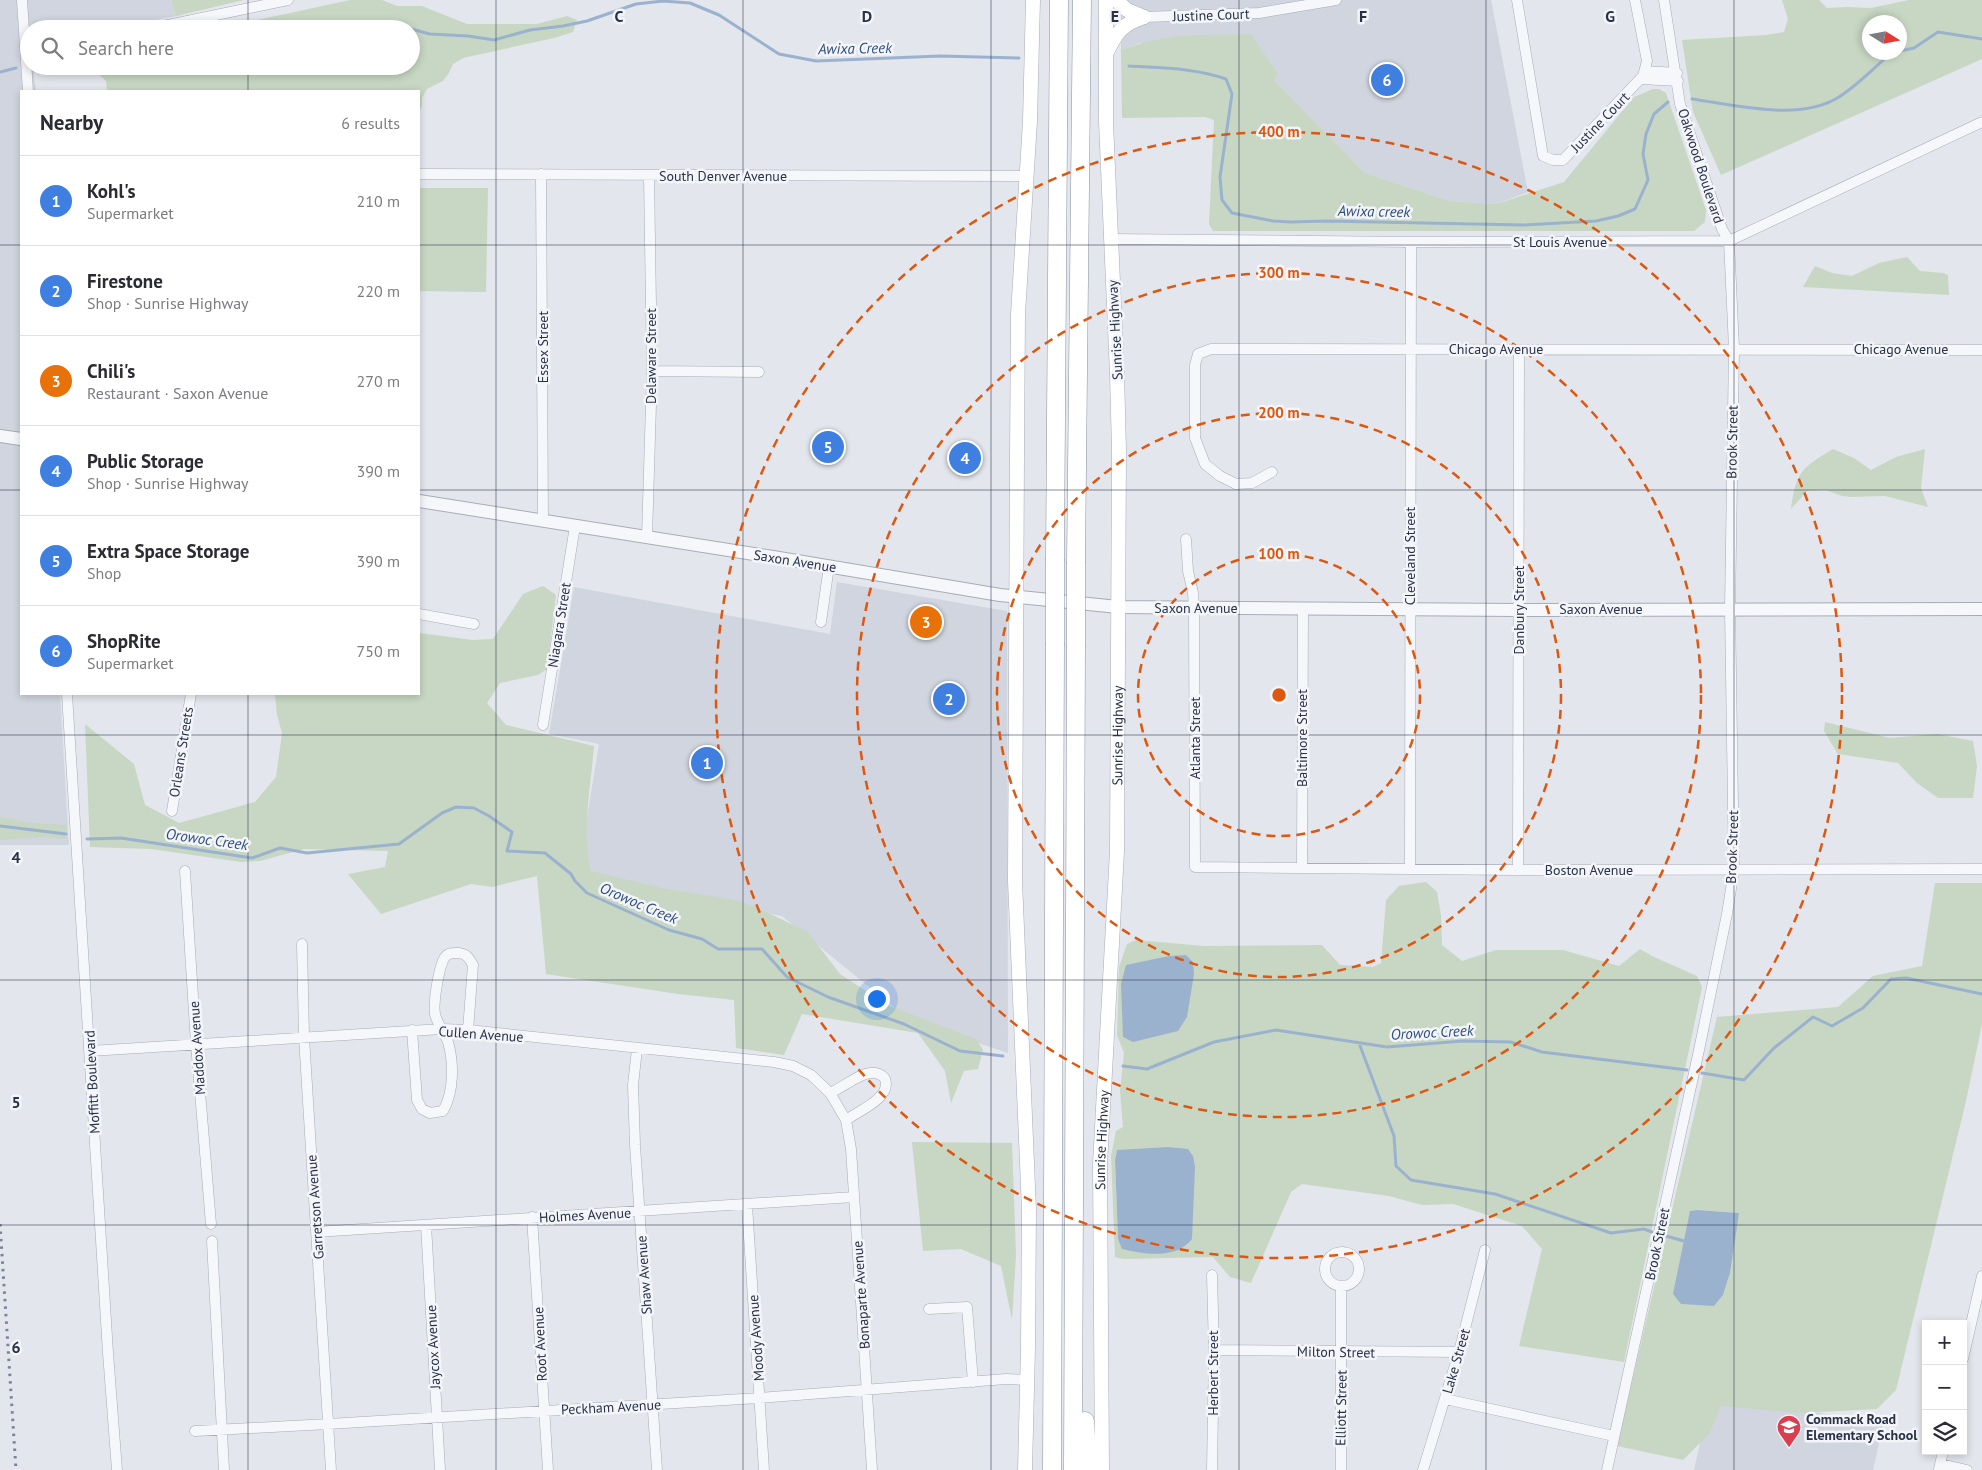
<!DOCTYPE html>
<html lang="en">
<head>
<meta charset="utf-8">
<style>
  :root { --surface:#fff; --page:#f7f7f7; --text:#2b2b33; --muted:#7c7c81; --line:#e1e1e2; --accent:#111827 }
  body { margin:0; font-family:"PT Sans",sans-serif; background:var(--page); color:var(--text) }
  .controls { position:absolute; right:15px; bottom:15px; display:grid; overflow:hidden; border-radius:0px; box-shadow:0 2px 8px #0003 }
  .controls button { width:45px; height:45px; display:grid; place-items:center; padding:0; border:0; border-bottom:1px solid var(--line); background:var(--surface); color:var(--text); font:25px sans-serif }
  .compass { position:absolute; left:1862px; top:15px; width:45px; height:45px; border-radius:50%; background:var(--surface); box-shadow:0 2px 8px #0003; rotate:101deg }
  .you { position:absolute; left:876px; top:998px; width:18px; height:18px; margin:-12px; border:4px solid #fff; border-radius:50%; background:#1a73e8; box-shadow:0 0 0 8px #1a73e833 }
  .badge { display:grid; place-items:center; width:32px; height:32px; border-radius:50%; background:var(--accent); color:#fff; font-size:16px; font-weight:700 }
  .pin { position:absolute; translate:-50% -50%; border:2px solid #fff; box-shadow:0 1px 5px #0006 }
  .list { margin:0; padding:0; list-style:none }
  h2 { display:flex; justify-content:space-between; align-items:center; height:65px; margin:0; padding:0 20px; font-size:21px }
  h2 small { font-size:16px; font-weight:400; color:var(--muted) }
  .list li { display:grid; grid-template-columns:32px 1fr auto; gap:15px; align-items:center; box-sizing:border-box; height:90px; padding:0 20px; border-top:1px solid var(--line) }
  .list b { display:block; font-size:19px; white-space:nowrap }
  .list p { margin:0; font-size:16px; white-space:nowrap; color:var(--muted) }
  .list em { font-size:16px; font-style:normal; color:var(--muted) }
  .icon { flex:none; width:28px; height:28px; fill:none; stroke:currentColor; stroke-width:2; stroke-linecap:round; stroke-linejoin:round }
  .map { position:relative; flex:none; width:1982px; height:1470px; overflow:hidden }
  .search { position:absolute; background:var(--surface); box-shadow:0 2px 8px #0003; left:20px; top:20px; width:400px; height:55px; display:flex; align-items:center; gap:12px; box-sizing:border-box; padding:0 18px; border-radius:28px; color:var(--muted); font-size:19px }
  .panel { position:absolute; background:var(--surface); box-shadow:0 2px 8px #0003; left:20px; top:90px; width:400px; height:605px; border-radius:0px }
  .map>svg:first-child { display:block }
  .built { fill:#d1d5df }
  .green { fill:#c7d7c3; fill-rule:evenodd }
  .water { fill:#9bb2cf }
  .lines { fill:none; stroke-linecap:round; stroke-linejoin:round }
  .stream { stroke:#9bb2cf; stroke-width:3 }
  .minor-casing { stroke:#a7acb7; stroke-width:11 }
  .tertiary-casing { stroke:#a7acb7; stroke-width:14 }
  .secondary-casing { stroke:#a7acb7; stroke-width:15 }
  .motorway-casing { stroke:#8992a5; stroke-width:19 }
  .minor { stroke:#f6f7fa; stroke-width:10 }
  .tertiary { stroke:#f6f7fa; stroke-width:12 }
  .secondary { stroke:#fff; stroke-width:14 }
  .motorway { stroke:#fff; stroke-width:18 }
  .rail { stroke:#7b8498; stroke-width:3; stroke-dasharray:2.5 5; stroke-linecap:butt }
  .motorway-bridge-casing { stroke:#8992a5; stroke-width:19; stroke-linecap:butt }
  .motorway-bridge { stroke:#fff; stroke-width:18 }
  .grid { fill:none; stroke:#293247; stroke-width:1; stroke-opacity:0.55 }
  .ring { fill:none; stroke:#de570f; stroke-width:2.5; stroke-dasharray:9 6 }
  .labels { text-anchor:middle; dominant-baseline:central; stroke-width:5; stroke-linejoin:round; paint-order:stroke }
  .street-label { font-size:14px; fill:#293247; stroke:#f3f5f9 }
  .poi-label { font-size:14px; font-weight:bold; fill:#293247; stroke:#f3f5f9; text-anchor:start }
  .water-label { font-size:15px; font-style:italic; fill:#2f4e7f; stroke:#f3f5f9 }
  .grid-label { font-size:16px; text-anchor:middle; font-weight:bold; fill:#293247; stroke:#f3f5f9; stroke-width:5; stroke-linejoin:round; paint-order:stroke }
  .centre { fill:#de570f; stroke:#f3f5f9; stroke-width:2.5 }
  .ring-label { font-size:15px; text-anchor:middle; font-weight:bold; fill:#de570f; stroke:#f3f5f9; stroke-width:5; stroke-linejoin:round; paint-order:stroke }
</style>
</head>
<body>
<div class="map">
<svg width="1982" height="1470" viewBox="0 0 1982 1470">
  <rect width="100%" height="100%" fill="#e3e6ec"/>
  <path class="built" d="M 0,0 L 171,0 L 176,16 L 108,29 L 29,29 L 29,66 L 33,66 L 36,91 L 21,91 L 21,694 L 60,694 L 69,845 L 0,845 Z
    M 1121,0 L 1491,0 L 1528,192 L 1496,204 L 1450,201 L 1365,173 L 1274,80 L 1140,43 L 1121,50 Z
    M 837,582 L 1007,611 L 1008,1053 L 911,1021 L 782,916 L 577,878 L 599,744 L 549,734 L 574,587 L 830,634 Z
    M 1712,1390 L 1883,1426 L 1873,1470 L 1694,1470 Z"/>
  <path class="green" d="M 171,0 L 244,0 L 176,16 Z
    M 350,0 L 382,0 L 397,6 L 422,6 L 467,24 L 537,24 L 567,16 L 577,20 L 573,32 L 554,38 L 463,58 L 453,64 L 449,73 L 443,81 L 427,89 L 422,98 L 422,106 L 419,112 L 419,91 L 107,91 L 106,81 C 92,65 70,67 50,67 L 411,66 L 411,29 L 216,29 Z
    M 1782,0 L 1819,0 L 1827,8 L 1847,7 L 1871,8 L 1909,0 L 1982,0 L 1982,59 L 1721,175 L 1693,112 L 1682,40 L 1766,35 L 1784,32 L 1788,19 ZM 1870,22 L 1900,22 L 1900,52 L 1870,52 Z
    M 1251,34 L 1278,74 L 1274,80 L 1365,173 L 1450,201 L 1496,204 L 1564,182 L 1634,97 L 1653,89 L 1659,89 L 1666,93 L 1706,210 L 1705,222 L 1694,231 L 1213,231 L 1209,224 L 1214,120 L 1205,117 L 1122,118 L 1121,50 C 1167,33 1204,35 1251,34 Z
    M 419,188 L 488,188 L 486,292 L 419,291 Z
    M 1907,257 L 1920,271 L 1943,273 L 1948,275 L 1949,295 L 1803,287 L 1815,266 L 1832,273 L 1852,276 L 1879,263 Z
    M 1833,449 L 1854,458 L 1871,470 L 1896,457 L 1925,449 L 1921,488 L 1928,507 L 1885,496 L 1851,497 L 1842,496 L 1826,490 L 1807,491 L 1791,509 C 1796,471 1802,468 1833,449 Z
    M 543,586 L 556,595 L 547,669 L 538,675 L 500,683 L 487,703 L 506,725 L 594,746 C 591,787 581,831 591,871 L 662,888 L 735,900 L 756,907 L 808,932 L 840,974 L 887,1005 L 976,1039 L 983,1050 L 978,1069 L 964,1071 L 951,1103 L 945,1071 L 918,1033 L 802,1014 L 784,1055 L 736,1048 L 734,1000 L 678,994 L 546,974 L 537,876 L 492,887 L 471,884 L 381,914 L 348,874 L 385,867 L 388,851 L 304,849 L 260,861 L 241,862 L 151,849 L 90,847 L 85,724 L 134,764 L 145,805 L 179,823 L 255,802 L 276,777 L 282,733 L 277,715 L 275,694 L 419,694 L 419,633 L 473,640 L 493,639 L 523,594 Z
    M 1825,722 L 1890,738 L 1937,734 L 1973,741 L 1977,766 L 1973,798 L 1938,798 L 1917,783 L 1898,763 L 1838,754 L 1824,731 Z
    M 0,817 L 31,823 L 67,825 L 66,839 L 42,837 L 0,840 Z
    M 1426,882 L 1437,892 L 1441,915 L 1442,945 L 1462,961 L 1496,950 L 1563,950 L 1619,966 L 1640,949 L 1652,956 L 1697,976 L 1702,987 L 1624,1362 L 1519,1346 L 1542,1249 L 1522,1226 L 1453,1204 L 1422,1205 L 1389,1196 L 1302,1184 L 1291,1192 L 1251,1283 L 1230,1277 L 1213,1257 L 1123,1259 L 1115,1257 L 1111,1156 L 1116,1131 L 1123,1127 L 1120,1091 L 1124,1053 L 1117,1035 L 1119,967 L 1127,944 L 1136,940 L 1204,946 L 1322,945 L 1340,965 L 1373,967 L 1381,963 L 1386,900 L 1399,886 ZM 1117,1150 L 1192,1235 L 1192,1238 L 1187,1245 L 1174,1251 L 1118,1239 L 1115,1160 Z
    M 1935,883 L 1982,883 L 1982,1024 L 1966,1101 L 1896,1390 L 1877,1409 L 1800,1413 L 1721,1406 L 1709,1434 L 1683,1460 L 1617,1446 L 1717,1017 L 1838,1007 L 1873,976 L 1922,966 ZM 1697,1210 L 1738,1213 L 1730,1273 L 1723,1295 L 1714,1306 L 1690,1211 Z
    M 912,1142 L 1012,1143 L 1016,1255 L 1012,1320 L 1001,1266 L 961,1249 L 923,1251 Z"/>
  <path class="water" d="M 1186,955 L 1193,962 L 1194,974 L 1187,1017 L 1178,1031 L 1133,1042 L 1123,1037 L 1121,984 L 1126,965 L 1169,956 Z
    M 1168,1147 L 1188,1149 L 1193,1156 L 1195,1167 L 1192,1239 C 1176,1260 1144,1254 1122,1249 L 1118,1239 L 1115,1160 L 1117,1150 Z
    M 1697,1210 L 1739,1213 L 1730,1273 L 1723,1295 L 1714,1306 L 1681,1304 L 1673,1294 L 1690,1211 Z"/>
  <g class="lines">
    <path class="stream" d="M 317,29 L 333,23 L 347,25 L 397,26 L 408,29
      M 411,29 L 430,34 L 468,36 L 494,40 L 530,30 L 563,26 L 587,21 L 636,4 L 663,1 L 690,3 L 719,15 L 779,54 L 816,61 L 940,56 L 1019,58
      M 1900,51 L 1914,48 L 1938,32 L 1982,39
      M 48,66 L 56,66
      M 1129,66 C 1162,68 1195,68 1226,79 L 1232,94 L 1220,177 L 1222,200 L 1232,213 L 1273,221 L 1291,222 L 1326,221 L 1523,225 L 1596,221 L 1618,216 L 1635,209 L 1648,180 L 1643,154 L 1646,134 L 1654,114 L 1668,102
      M 0,72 L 16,68
      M 1692,99 C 1735,105 1800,122 1839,97 C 1858,85 1875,67 1892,52
      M 0,826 L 66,834
      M 87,839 L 121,838 L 252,858 L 280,848 L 307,853 L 399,844 L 442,813 L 456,807 L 474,808 L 489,816 L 512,832 L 507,851 L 545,853 L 571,874 L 575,881 L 587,893 L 669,930 L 702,939 L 718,949 L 762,949 L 787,977 L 828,997 L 904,1024 L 960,1051 L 1003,1056
      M 1359,1043 L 1394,1136 L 1396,1166 L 1411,1180 L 1495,1194 L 1611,1233 L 1644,1229 L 1652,1232
      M 1123,1066 L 1147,1069 L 1214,1042 L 1276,1030 L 1387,1047 L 1463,1041 L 1511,1042 L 1542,1052 L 1687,1070
      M 1702,1073 L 1744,1080 L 1774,1048 L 1813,1017 L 1832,1026 L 1863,1008 L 1891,979 L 1906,978 L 1982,994
      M 1666,1236 L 1684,1241"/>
    <defs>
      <path id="minor" d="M 22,0 L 28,91
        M 1517,0 L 1543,156 L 1553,160 L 1563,160 L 1643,76 L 1647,61 L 1635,0
        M 1144,17 L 1259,13 L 1336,0
        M 149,29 L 288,0
        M 1645,71 L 1677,73
        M 1641,79 L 1678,81
        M 419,174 L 1027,176
        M 541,174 L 543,521
        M 1111,239 L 1411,242 L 1729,241 L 1982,122
        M 652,371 L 759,372
        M 1272,472 L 1252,483 L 1236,484 L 1220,476 L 1205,464 L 1195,438 L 1195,365 L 1198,354 L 1211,349 L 1982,350
        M 647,537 L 652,371 L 649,175
        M 1186,539 L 1188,571 L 1193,593 L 1194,608 L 1195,867 L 1518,870 L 1982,869
        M 419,614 L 474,624
        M 821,622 L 829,566
        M 67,694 L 108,1353 L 117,1470
        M 543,725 L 575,526
        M 172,811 L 191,694
        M 1302,868 L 1303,608
        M 1410,869 L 1411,242
        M 1518,870 L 1519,350
        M 185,871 L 196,1044 L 211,1224
        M 302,944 L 304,1037 L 331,1470
        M 412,1030 L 417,1100 L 422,1109 L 430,1113 L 443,1111 C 454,1092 454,1063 448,1042 C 445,1033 437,1024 435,1014 C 433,1003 439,965 445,957 C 449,952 454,953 459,953 C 467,954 469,958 473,965 L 468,1030
        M 637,1049 L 633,1085 L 635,1145 L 657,1470
        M 90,1051 L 442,1029 L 468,1030 L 774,1062 L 793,1066 L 811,1075 L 830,1093 L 846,1120 L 851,1149 L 872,1470
        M 830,1093 C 842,1088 860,1073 871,1073 C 876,1072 883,1075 885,1079 C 892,1098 858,1111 846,1120
        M 747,1205 L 764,1470
        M 532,1217 L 548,1470
        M 426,1225 L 440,1470
        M 316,1232 L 854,1197
        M 212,1241 L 224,1470
        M1325 1269a17 17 0 1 1 34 0a17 17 0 1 1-34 0Z
        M 1212,1275 L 1214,1350 L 1212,1470
        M 929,1309 L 967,1307 L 973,1382
        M 1214,1350 L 1459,1352
        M 1963,1359 L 1982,1276
        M 1445,1399 L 1614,1436
        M 195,1431 L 328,1424 L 759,1398 L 1006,1379 L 1027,1380
        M 1941,1464 L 1967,1470
        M 1939,1469 L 1943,1451
        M 1341,1470 L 1341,1286
        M 1423,1470 L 1459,1352 L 1485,1250
        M 1607,1470 L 1699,1050 L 1727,914 L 1734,870 L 1730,609 L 1734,348 L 1729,241 L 1722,229 L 1680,104 L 1664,0"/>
      <path id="tertiary" d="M 0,436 L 21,439
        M 419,501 L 773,557 L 1000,595 L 1118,607 L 1519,610 L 1982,609"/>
      <g id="secondary">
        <path d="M 1116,0 L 1127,10 L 1144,17"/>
        <path d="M 1107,52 C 1117,32 1122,24 1144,17"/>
        <path d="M 1025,1470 L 1028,1347 L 1029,1210 L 1015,881 L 1017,453 L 1018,314 L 1030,121 L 1033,0"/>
        <path id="s1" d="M 1102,1470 L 1100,1164 L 1117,851 L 1119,450 L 1117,374 L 1106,122 L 1106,0"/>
      </g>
      <path id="motorway" d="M 1055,559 L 1059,0
        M 1076,562 L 1082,0
        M 1085,1421 L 1088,1470
        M 1052,1470 L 1055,645
        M 1073,1470 L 1076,647"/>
    </defs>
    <use href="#minor" class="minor-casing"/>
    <use href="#tertiary" class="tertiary-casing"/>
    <use href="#secondary" class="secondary-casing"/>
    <use href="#motorway" class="motorway-casing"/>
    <use href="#minor" class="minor"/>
    <use href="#tertiary" class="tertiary"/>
    <use href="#secondary" class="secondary"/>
    <use href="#motorway" class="motorway"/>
    <path class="rail" d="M 0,1224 L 16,1470"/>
    <defs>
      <path id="motorway-bridge" d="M 1055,645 L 1055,559
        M 1076,647 L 1076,562"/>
    </defs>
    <use href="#motorway-bridge" class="motorway-bridge-casing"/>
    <use href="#motorway-bridge" class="motorway-bridge"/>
  </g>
  <path class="grid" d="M 248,0 L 248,29M 496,0 L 496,1470M 743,0 L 743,1470M 991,0 L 991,1470M 1239,0 L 1239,1470M 1486,0 L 1486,1470M 1734,0 L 1734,1470M 248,66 L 248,91M 0,245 L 21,245M 419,245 L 1982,245M 0,490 L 21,490M 419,490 L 1982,490M 248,694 L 248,1470M 0,735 L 1982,735M 0,980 L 1982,980M 0,1225 L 1982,1225"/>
  <g class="ring">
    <circle cx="1279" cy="695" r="141"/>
    <circle cx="1279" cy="695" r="282"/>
    <circle cx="1279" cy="695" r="422"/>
    <circle cx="1279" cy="695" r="563"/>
  </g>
  <defs>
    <symbol id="school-pin" viewBox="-11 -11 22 30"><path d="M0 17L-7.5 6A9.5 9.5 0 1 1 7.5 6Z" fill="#db3e4e" stroke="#f3f5f9"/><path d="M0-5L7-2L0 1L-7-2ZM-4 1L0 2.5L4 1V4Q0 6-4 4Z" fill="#fff"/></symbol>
  </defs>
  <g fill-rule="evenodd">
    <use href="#school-pin" x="1775" y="1413" width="28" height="38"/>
  </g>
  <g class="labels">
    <g class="street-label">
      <text transform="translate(1211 15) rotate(-2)">Justine Court</text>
      <text transform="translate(1600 122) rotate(-46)">Justine Court</text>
      <text transform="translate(1701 166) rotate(72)">Oakwood Boulevard</text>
      <text x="723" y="176">South Denver Avenue</text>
      <text x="1560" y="242">St Louis Avenue</text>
      <text transform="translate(1115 330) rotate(-93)">Sunrise Highway</text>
      <text transform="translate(543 347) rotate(-90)">Essex Street</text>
      <text x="1496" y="349">Chicago Avenue</text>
      <text x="1901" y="349">Chicago Avenue</text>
      <text transform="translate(651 356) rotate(-90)">Delaware Street</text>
      <text transform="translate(1732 442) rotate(-89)">Brook Street</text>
      <text transform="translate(1410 556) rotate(-90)">Cleveland Street</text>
      <text transform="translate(795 561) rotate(9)">Saxon Avenue</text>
      <text x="1196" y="608">Saxon Avenue</text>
      <text x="1601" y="609">Saxon Avenue</text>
      <text transform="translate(1519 610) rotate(-90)">Danbury Street</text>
      <text transform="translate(559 625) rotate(-81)">Niagara Street</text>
      <text stroke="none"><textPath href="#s1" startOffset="735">Sunrise Highway</textPath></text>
      <text transform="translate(1195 738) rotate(-90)">Atlanta Street</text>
      <text transform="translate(1302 738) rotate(-90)">Baltimore Street</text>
      <text transform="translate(181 752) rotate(-81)">Orleans Streets</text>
      <text transform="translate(1732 847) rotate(-88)">Brook Street</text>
      <text x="1589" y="870">Boston Avenue</text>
      <text transform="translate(481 1034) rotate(4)">Cullen Avenue</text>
      <text transform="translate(197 1048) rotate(-94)">Maddox Avenue</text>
      <text transform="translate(92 1082) rotate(-93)">Moffitt Boulevard</text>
      <text stroke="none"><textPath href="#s1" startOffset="330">Sunrise Highway</textPath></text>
      <text transform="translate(315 1207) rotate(-94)">Garretson Avenue</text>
      <text transform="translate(585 1215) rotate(-3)">Holmes Avenue</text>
      <text transform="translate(1657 1244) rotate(-78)">Brook Street</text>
      <text transform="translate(644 1275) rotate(-94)">Shaw Avenue</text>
      <text transform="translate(861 1295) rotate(-94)">Bonaparte Avenue</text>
      <text transform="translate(756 1338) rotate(-94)">Moody Avenue</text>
      <text transform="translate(540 1344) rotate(-93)">Root Avenue</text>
      <text transform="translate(433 1347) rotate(-93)">Jaycox Avenue</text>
      <text transform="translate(1336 1352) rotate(1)">Milton Street</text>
      <text transform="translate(1456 1361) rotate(-74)">Lake Street</text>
      <text transform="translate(1213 1373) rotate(-90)">Herbert Street</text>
      <text transform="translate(611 1407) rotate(-3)">Peckham Avenue</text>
      <text transform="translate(1341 1408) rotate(-89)">Elliott Street</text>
    </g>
    <g class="poi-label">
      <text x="1806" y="1419">Commack Road<tspan x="1806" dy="16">Elementary School</tspan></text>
    </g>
    <g class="water-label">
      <text transform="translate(855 48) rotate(-1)">Awixa Creek</text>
      <text transform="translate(1374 211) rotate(1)">Awixa creek</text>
      <text transform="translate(207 839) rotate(8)">Orowoc Creek</text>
      <text transform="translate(639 903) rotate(23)">Orowoc Creek</text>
      <text transform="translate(1432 1032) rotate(-3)">Orowoc Creek</text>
    </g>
  </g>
  <g class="grid-label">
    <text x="619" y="22">C</text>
    <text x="867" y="22">D</text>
    <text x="1115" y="22">E</text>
    <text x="1363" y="22">F</text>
    <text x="1610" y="22">G</text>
    <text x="16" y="863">4</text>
    <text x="16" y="1108">5</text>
    <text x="16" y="1353">6</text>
  </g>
  <circle cx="1279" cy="695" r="8" class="centre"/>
  <g class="ring-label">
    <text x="1279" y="137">400 m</text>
    <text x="1279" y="278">300 m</text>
    <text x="1279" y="418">200 m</text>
    <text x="1279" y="559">100 m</text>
  </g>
</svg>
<div class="controls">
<button>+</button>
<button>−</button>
<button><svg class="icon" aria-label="layers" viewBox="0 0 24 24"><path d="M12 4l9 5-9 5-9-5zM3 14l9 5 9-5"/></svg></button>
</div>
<svg class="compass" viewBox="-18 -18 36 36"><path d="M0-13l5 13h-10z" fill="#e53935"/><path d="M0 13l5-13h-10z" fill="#7c7c81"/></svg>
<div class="you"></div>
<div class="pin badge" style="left:707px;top:763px;background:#3f7fe0">1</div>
<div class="pin badge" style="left:949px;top:699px;background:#3f7fe0">2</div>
<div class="pin badge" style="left:926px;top:622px;background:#e8710a">3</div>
<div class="pin badge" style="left:965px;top:458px;background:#3f7fe0">4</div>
<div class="pin badge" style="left:828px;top:447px;background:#3f7fe0">5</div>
<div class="pin badge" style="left:1387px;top:80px;background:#3f7fe0">6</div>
<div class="search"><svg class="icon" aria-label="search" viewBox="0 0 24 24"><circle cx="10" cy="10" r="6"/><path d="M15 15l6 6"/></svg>Search here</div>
<section class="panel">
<h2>Nearby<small>6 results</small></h2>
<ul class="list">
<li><span class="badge" style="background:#3f7fe0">1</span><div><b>Kohl's</b><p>Supermarket</p></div><em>210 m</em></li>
<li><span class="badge" style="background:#3f7fe0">2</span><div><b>Firestone</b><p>Shop · Sunrise Highway</p></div><em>220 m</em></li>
<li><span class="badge" style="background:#e8710a">3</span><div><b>Chili's</b><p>Restaurant · Saxon Avenue</p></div><em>270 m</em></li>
<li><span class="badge" style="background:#3f7fe0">4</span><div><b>Public Storage</b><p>Shop · Sunrise Highway</p></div><em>390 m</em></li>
<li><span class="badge" style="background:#3f7fe0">5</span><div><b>Extra Space Storage</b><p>Shop</p></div><em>390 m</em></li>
<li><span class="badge" style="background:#3f7fe0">6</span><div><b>ShopRite</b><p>Supermarket</p></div><em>750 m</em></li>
</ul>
</section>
</div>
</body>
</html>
